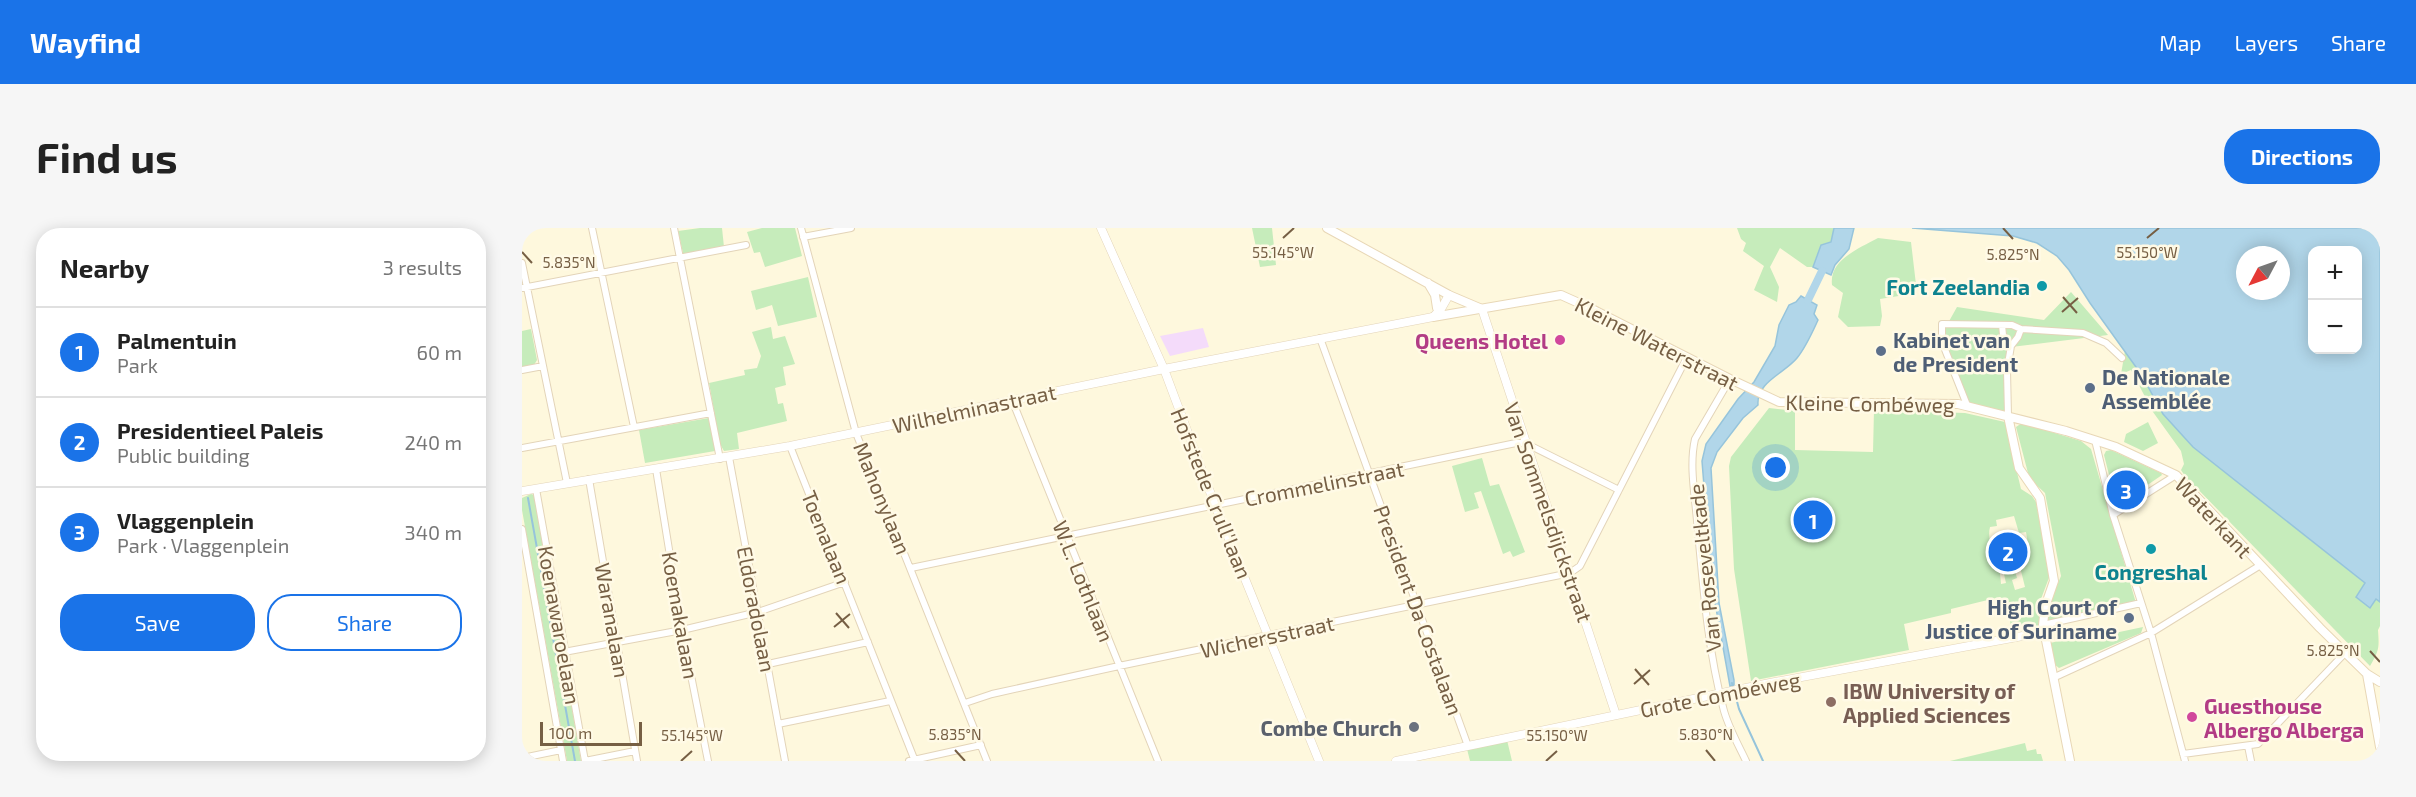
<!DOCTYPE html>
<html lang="en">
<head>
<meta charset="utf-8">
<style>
  :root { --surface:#fff; --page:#f6f6f6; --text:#222; --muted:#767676; --line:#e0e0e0; --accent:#1a73e8 }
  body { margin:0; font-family:"Exo 2",sans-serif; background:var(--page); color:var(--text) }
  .controls { position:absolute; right:18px; top:18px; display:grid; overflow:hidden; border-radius:12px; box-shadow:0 3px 15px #0003 }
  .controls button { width:54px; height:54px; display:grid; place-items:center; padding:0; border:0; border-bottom:2px solid var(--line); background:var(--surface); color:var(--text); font:30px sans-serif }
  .compass { position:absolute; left:1714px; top:18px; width:54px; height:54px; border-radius:50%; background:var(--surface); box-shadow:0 3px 15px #0003; rotate:229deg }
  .scale { position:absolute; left:18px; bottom:15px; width:102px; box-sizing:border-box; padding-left:6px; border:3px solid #765f44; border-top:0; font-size:16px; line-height:21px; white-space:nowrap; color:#765f44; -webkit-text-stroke:4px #fffae6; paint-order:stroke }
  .you { position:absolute; left:1254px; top:240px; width:21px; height:21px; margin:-15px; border:4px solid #fff; border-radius:50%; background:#1a73e8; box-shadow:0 0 0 9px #1a73e833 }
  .badge { display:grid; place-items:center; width:39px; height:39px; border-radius:50%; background:var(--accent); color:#fff; font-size:20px; font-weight:700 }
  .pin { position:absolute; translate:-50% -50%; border:3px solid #fff; box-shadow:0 2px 6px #0006 }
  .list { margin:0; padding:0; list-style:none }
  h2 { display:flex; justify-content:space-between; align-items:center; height:78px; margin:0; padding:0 24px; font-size:26px }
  h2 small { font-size:20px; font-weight:400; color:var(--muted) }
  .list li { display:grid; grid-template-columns:39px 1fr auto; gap:18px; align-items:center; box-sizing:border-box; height:90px; padding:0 24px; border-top:2px solid var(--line) }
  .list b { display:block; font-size:22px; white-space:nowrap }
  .list p { margin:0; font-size:20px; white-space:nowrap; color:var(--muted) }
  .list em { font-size:20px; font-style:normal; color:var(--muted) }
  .actions { display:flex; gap:12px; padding:18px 24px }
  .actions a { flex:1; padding:14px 0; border:2px solid var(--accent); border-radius:24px; text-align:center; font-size:21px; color:var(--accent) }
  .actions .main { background:var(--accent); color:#fff }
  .map { position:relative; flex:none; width:1858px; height:533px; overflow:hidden; border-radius:24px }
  header { display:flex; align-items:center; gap:36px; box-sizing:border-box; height:84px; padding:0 30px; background:var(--accent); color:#fff }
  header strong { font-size:28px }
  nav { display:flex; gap:33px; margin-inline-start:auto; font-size:21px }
  .intro { display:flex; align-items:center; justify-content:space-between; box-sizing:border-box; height:144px; padding:0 36px }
  h1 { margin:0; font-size:42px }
  .button { padding:15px 27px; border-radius:24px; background:var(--accent); color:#fff; font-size:21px; font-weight:700 }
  main { display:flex; gap:36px; padding:0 36px }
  aside { flex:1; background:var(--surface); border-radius:24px; box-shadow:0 3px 15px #0003 }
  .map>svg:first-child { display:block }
  .education { fill:#f4dbfa }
  .green { fill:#c6ecbb; fill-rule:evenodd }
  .water { fill:#b1d6e9; stroke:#96c4db; stroke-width:1.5; fill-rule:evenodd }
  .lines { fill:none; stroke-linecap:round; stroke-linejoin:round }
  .stream { stroke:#96c4db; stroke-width:2 }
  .canal { stroke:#b1d6e9; stroke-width:8 }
  .minor-casing { stroke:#e3d4b9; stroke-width:8 }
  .tertiary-casing { stroke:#e3d4b9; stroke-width:9 }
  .secondary-casing { stroke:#e8d7b6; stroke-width:10 }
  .minor { stroke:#fff; stroke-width:6 }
  .tertiary { stroke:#fff; stroke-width:8 }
  .secondary { stroke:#fff; stroke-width:8 }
  .ticks { fill:none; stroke:#765f44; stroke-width:2 }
  .culture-dot { fill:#0f9aa8; stroke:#fffae6; stroke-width:2 }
  .hotel-dot { fill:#d1479c; stroke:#fffae6; stroke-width:2 }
  .service-dot { fill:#5c6f8a; stroke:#fffae6; stroke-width:2 }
  .education-dot { fill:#8d6e63; stroke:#fffae6; stroke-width:2 }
  .worship-dot { fill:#6b7280; stroke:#fffae6; stroke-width:2 }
  .labels { text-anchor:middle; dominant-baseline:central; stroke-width:5; stroke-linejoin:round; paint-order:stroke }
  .culture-label { font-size:21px; font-weight:bold; fill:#0d838f; stroke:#fffae6; text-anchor:end }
  .service-label { font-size:21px; font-weight:bold; fill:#4e5e75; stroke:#fffae6; text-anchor:start }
  .hotel-label { font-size:21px; font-weight:bold; fill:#b23c85; stroke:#fffae6; text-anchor:end }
  .street-label { font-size:21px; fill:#765f44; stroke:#fffae6 }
  .education-label { font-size:21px; font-weight:bold; fill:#785e54; stroke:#fffae6; text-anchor:start }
  .worship-label { font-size:21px; font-weight:bold; fill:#5b616d; stroke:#fffae6; text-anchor:end }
  .ticks-label { font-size:15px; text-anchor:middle; fill:#765f44; stroke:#fffae6; stroke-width:5; stroke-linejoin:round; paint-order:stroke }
</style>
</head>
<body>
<header>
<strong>Wayfind</strong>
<nav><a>Map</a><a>Layers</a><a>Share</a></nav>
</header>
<div class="intro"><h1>Find us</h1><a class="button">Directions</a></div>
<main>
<aside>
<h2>Nearby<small>3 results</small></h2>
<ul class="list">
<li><span class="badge">1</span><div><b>Palmentuin</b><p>Park</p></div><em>60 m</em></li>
<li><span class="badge">2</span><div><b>Presidentieel Paleis</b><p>Public building</p></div><em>240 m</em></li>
<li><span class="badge">3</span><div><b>Vlaggenplein</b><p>Park · Vlaggenplein</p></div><em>340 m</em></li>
</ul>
<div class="actions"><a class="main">Save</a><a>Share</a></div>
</aside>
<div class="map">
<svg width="1858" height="533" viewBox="0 0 1858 533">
  <rect width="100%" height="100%" fill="#fef8dd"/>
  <path class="education" d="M 681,100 L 687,119 L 648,128 L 638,108 Z"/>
  <path class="green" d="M 178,0 L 200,0 L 202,19 L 164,27 L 161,25 L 156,3 Z
    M 240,0 L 273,0 L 280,28 L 243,39 L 238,24 L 232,25 L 225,4 Z
    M 730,0 L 750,0 L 754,37 L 738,39 Z
    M 1215,0 L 1312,0 L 1309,14 L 1295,27 L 1291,39 L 1285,39 L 1258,20 L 1248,39 L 1257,59 L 1255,74 L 1232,62 L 1242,38 L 1221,23 L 1224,15 L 1219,11 Z
    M 1356,10 L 1389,14 L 1395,65 L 1358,71 L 1360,88 L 1358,98 L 1326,99 L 1316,89 L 1321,65 L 1310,57 C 1307,32 1336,21 1356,10 Z
    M 286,49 L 295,89 L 256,98 L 250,77 L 234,82 L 229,63 Z
    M 1549,64 L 1586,107 L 1489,119 L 1486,188 L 1445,177 L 1420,112 L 1421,104 L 1435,79 L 1522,92 Z
    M 249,99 L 251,111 L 263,108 L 273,136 L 261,139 L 264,157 L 253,160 L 256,176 L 261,175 L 265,193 L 215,205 L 217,221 L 202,223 L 198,216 L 187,155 L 223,147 L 222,142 L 235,140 L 239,128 L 230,104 Z
    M 9,101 L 15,132 L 12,137 L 0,139 L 0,103 Z
    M 1603,123 L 1619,146 L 1641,186 L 1671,219 L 1844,356 L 1834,368 L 1854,371 L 1858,374 L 1858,398 L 1856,402 C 1857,418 1858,422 1848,438 L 1663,248 L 1659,242 L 1662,236 L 1659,223 L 1631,184 L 1609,142 L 1599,146 Z
    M 1247,180 L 1273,183 L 1273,222 L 1351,224 L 1352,182 L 1443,185 L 1483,194 L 1499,261 L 1510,268 L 1514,274 L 1528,347 L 1516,379 L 1518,396 L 1515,402 L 1508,402 L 1504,396 L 1489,398 L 1484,374 L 1478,369 L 1429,381 L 1429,385 L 1382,396 L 1387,422 L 1229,453 L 1212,341 L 1207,238 L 1209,229 ZM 1492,288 L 1497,305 L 1504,304 L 1506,316 L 1499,317 L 1501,325 L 1495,327 L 1503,359 L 1493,362 L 1490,352 L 1495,350 L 1493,343 L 1485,343 L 1482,346 L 1484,355 L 1479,356 L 1477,335 L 1476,333 L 1473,334 C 1471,322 1465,310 1468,299 L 1475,298 L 1474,292 Z
    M 187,190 L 193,223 L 123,235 L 117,202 Z
    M 1626,194 L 1636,215 L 1621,223 L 1602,214 L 1604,206 Z
    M 1500,195 L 1559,213 L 1569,221 L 1614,375 L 1525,395 L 1526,379 L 1539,348 L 1523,265 L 1510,253 L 1506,245 L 1494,199 Z
    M 1589,222 L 1639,245 L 1640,247 L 1595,278 L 1582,227 L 1584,223 Z
    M 960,230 L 968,258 L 977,256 L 1003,324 L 991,329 L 988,323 L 981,326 L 959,263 L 952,265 L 957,280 L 943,284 L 930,238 Z
    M 9,266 L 12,267 L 15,278 L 59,533 L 45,533 L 0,282 L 0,270 Z
    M 1621,399 L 1619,405 L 1537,440 L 1532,436 L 1528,415 L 1554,409 L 1555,413 Z
    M 985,512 L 990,533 L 948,533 L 945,521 Z
    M 1503,515 L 1505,523 L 1514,521 L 1515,526 L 1519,526 L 1521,533 L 1428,533 Z"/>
  <path class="water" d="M 1312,0 L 1332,0 L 1327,21 L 1313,37 L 1309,47 L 1291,39 L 1299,17 L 1309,14 Z
    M 1390,0 L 1858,0 L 1858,374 L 1854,371 L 1848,380 L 1834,369 L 1843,355 L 1671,219 L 1641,186 L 1619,146 L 1568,75 L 1547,42 L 1535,28 L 1515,15 L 1491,8 ZM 1836,22 L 1836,122 L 1790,122 L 1790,22 ZM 1723,27 L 1759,27 L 1759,63 L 1723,63 Z
    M 1279,68 L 1295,77 L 1292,86 L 1296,92 C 1290,105 1284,119 1275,130 C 1263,145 1234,154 1236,177 L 1221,190 L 1195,224 L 1189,240 L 1197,375 L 1212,452 L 1212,457 L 1208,458 L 1190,358 L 1180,233 L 1184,216 L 1216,171 L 1232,154 L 1253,118 L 1257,97 L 1267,77 L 1274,74 Z"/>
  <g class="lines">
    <path class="stream" d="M 6,270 L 53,533
      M 1210,455 L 1217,481 L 1241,533"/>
    <path class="canal" d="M 1286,72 L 1300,43"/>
    <defs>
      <path id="minor" d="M 70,0 L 112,199
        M 152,0 L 198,231
        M 279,0 L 334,205 L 465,533
        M 281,9 L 329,0
        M 0,35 L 45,255
        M 0,60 L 224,17
        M 1480,97 L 1481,107 L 1489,118 L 1485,142 L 1486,188
        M 798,110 L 946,518
        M 1489,118 L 1496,109 L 1499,101
        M 0,142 L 21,138
        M 1208,151 L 1173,211 C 1167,237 1173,267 1175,293 C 1181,355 1185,418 1201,479 C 1205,497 1216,516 1224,533
        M 490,172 L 636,533
        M 1445,177 L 1420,114 L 1420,96 L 1490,97 L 1499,101 L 1561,105 L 1584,115 L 1600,130
        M 1573,212 L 1591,287 L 1629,405 L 1663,533
        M 268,218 L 393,533
        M 0,220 L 189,185
        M 207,229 L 263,533
        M 134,241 L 160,402 L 186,533
        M 67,251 L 115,533
        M 14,261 L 63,533
        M 1591,287 L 1654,247
        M 0,301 L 41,533
        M 389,340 L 994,215 L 1003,215 L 1097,262
        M 1521,397 L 1619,375
        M 42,424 L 160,402 L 236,384 L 323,354
        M 246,436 L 346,414
        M 1533,449 L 1629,405 L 1737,338
        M 443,475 L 470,466 L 597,438 L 1048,345 L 1058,338 L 1165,129
        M 256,496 L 368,473
        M 1726,518 L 1729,533
        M 1661,526 L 1736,516 L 1823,425
        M 0,530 L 39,522
        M 63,533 L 113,523
        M 387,533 L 459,517"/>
      <path id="tertiary" d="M 579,0 L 642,141 L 693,277 L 797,533
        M 960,81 L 1094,487
        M 0,263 L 268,218 L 642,141 L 911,89 L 919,81 L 927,67
        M 874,533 L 1248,455 L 1522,404"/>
      <path id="secondary" d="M 805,0 L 927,67 L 960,81
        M 906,55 L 913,67 L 915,80
        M 911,89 L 1039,67 L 1068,80 L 1208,151 L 1257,174 L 1436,176 L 1544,203 L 1594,219 L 1654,247 L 1798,400 L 1845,446 L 1858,454
        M 1486,188 L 1497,240 L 1518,270 L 1532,353 L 1523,379 L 1521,397 L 1548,533
        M 1845,446 L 1858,519"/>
    </defs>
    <use href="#minor" class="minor-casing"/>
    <use href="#tertiary" class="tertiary-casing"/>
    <use href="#secondary" class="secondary-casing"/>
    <use href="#minor" class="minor"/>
    <use href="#tertiary" class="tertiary"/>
    <use href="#secondary" class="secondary"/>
  </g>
  <path class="ticks" d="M 1481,0 L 1491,11M 761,10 L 772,0M 1625,10 L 1637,0M 0,24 L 10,35M 1541,69 L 1555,85M 1540,84 L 1556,70M 314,385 L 327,400M 312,399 L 328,386M 1848,423 L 1858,434M 1113,441 L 1127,457M 1112,456 L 1128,442M 433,522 L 443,533M 1184,522 L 1193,533M 159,533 L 170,523M 1024,533 L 1035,523"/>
  <g class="culture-dot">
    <circle cx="1520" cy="58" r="6"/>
    <circle cx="1629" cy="321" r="6"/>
  </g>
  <g class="hotel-dot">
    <circle cx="1038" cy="112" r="6"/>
    <circle cx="1670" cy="489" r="6"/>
  </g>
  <g class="service-dot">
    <circle cx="1359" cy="123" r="6"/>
    <circle cx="1568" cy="160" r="6"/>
    <circle cx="1607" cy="390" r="6"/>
  </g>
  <circle class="education-dot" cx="1309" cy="474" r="6"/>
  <circle class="worship-dot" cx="892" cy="499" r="6"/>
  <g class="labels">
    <g class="culture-label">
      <text x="1508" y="58">Fort Zeelandia</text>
      <text x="1629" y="343" text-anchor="middle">Congreshal</text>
    </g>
    <g class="service-label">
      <text x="1371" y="111">Kabinet van<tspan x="1371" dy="24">de President</tspan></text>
      <text x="1580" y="148">De Nationale<tspan x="1580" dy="24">Assemblée</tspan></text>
      <text x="1595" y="378" text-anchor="end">High Court of<tspan x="1595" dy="24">Justice of Suriname</tspan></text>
    </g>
    <g class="hotel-label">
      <text x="1026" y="112">Queens Hotel</text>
      <text x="1682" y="477" text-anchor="start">Guesthouse<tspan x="1682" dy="24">Albergo Alberga</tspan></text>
    </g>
    <g class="street-label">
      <text transform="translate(1135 115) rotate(27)">Kleine Waterstraat</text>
      <text transform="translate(1348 175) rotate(1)">Kleine Combéweg</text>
      <text transform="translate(452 180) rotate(-12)">Wilhelminastraat</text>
      <text transform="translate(802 255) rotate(-11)">Crommelinstraat</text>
      <text transform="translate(690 265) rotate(68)">Hofstede Crull'laan</text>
      <text transform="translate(361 270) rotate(68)">Mahonylaan</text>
      <text transform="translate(1027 284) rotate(71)">Van Sommelsdijckstraat</text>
      <text transform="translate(1692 289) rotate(47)">Waterkant</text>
      <text transform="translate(305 309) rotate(68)">Toenalaan</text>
      <text transform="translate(1182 340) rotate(-96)">Van Roseveltkade</text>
      <text transform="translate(562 353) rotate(68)">W.L. Lothlaan</text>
      <text transform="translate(235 381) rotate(79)">Eldoradolaan</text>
      <text transform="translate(897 382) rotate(70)">President Da Costalaan</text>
      <text transform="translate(159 387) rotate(80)">Koemakalaan</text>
      <text transform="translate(91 392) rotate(80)">Waranalaan</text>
      <text transform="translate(38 397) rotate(80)">Koenawaroelaan</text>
      <text transform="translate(745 408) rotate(-12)">Wichersstraat</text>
      <text transform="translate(1198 466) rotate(-11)">Grote Combéweg</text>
    </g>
    <g class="education-label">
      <text x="1321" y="462">IBW University of<tspan x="1321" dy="24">Applied Sciences</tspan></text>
    </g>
    <g class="worship-label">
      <text x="880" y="499">Combe Church</text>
    </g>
  </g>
  <g class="ticks-label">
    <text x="761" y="30">55.145°W</text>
    <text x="1625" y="30">55.150°W</text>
    <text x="1491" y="32">5.825°N</text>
    <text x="47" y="40">5.835°N</text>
    <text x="1811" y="428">5.825°N</text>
    <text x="433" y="512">5.835°N</text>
    <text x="1184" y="512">5.830°N</text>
    <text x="170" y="513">55.145°W</text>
    <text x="1035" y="513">55.150°W</text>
  </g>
</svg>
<div class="controls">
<button>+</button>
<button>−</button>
</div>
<svg class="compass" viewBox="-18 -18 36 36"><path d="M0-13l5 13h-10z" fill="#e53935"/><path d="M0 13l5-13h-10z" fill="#767676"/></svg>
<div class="scale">100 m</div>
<div class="you"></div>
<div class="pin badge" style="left:1291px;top:292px">1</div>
<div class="pin badge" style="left:1486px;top:324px">2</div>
<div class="pin badge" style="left:1604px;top:262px">3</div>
</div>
</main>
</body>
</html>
